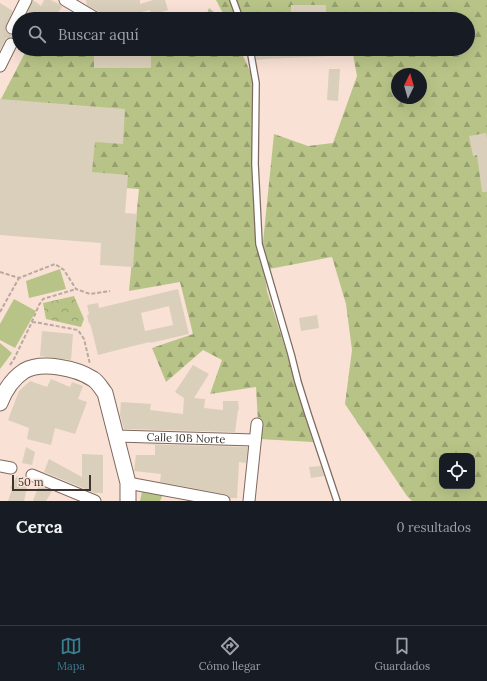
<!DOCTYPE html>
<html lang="es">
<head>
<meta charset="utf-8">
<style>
  :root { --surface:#171b24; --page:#242831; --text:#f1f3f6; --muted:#9ea1a6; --line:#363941; --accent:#3b7e8f }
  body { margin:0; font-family:Lora,serif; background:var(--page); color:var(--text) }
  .controls { position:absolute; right:12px; bottom:12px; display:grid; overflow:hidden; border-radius:8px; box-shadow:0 4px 16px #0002 }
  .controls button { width:36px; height:36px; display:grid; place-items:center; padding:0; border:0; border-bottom:1px solid var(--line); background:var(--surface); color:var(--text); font:20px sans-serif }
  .compass { position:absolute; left:391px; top:68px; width:36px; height:36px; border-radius:50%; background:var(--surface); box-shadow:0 4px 16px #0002; rotate:5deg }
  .scale { position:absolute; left:12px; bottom:10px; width:79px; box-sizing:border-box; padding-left:4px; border:2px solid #3e3530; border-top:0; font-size:11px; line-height:14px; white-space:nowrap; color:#3e3530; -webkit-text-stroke:3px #f9e1d5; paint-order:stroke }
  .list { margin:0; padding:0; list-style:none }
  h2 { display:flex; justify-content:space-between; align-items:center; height:52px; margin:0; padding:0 16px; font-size:17px }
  h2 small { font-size:13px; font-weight:400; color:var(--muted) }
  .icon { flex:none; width:22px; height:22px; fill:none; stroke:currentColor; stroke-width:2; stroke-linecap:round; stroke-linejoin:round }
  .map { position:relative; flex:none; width:487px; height:501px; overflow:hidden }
  .search { position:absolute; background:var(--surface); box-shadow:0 4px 16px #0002; left:12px; right:12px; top:12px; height:44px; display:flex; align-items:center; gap:10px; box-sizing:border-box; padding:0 14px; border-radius:22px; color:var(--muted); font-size:15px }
  .sheet { height:124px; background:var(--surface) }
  nav { display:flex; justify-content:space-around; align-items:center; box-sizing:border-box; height:56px; border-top:1px solid var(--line); background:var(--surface); font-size:11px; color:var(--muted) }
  nav a { display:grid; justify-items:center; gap:2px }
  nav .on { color:var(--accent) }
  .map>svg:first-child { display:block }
  .grass { fill:#b8c487 }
  .forest { fill:url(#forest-firs); fill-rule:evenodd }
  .park { fill:url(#park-crowns) }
  .building { fill:#dacfba; fill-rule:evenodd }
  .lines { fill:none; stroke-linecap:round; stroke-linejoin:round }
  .lane-casing { stroke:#7e6a5f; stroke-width:8 }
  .street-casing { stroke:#7e6a5f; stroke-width:13 }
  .secondary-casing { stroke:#7e6a5f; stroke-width:17 }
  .path { stroke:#bba89e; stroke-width:2; stroke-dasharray:4 2; stroke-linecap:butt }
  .lane { stroke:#fff; stroke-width:5.5 }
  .street { stroke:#fff; stroke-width:11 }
  .secondary { stroke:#fff; stroke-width:15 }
  .labels { text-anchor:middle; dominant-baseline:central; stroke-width:3; stroke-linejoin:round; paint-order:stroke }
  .street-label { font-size:11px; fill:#3e3530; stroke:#f9e1d5 }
</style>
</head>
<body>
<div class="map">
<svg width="487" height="501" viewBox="0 0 487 501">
  <defs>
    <pattern id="forest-firs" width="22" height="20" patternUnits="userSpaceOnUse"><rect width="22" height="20" fill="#b8c487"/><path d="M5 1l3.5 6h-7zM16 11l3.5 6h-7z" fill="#97a06f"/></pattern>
    <pattern id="park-crowns" width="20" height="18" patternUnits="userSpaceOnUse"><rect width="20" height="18" fill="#b8c487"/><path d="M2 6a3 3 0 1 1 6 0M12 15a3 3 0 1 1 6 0" fill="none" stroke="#97a06f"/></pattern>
  </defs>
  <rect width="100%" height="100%" fill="#f9e1d5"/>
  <path class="grass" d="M 60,269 L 66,289 L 29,298 L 26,281 Z
    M 14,299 L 36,311 L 15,348 L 0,340 L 0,324 Z
    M 0,343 L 12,353 L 0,369 Z
    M 143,487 L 164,492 L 160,501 L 140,501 Z"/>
  <path class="forest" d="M 216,0 L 487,0 L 487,501 L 412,501 L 407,496 L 345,404 L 352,350 L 346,304 L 332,257 L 264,270 L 267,291 L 290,363 L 313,442 L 259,439 L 256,387 L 210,394 L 222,360 L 203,350 L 166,382 L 152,348 L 193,334 L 180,282 L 129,291 L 139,189 L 46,182 L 0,101 L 27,49 L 240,49 L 253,78 L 259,234 L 262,252 L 274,134 L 308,146 L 333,143 L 357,76 L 352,49 L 468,49 L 468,19 L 333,19 L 315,9 L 275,19 L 226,19 ZM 397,74 L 421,74 L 421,98 L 397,98 ZM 442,456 L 472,456 L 472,486 L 442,486 Z
    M 209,8 L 222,19 L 205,19 Z"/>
  <path class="park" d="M 74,296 L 84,319 L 81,327 L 46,319 L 43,303 Z"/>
  <path class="building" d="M 33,0 L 41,6 L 44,0 L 51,0 L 59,4 L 62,7 L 53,19 L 24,19 Z
    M 86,0 L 140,0 L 140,4 L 153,0 L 165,0 L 168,10 L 151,15 L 150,10 L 119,17 L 120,19 L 104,19 L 103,16 L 101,13 L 87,5 Z
    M 0,3 L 13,11 L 6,25 L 5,29 L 6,32 L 9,34 L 13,35 L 16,34 L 19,30 L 19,45 L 18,44 L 17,40 L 14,38 L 11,37 L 6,38 L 0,50 Z
    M 291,5 L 326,5 L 326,19 L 291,19 Z
    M 94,49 L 151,49 L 151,68 L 94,68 Z
    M 254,49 L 331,49 L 331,56 L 264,59 L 256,60 Z
    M 329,69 L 340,69 L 338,101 L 327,100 Z
    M 0,99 L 125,109 L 123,144 L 95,142 L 92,172 L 128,175 L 125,213 L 137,214 L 133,267 L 100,265 L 101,243 L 0,235 Z
    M 486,133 L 487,138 L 487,192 L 482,192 L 477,155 L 473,156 L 469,136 Z
    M 178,289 L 189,334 L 150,343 L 150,342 L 133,346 L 98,355 L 90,323 L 89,324 L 87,315 L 89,314 L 87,305 L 98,303 L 99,308 ZM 169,306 L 173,325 L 145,331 L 141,313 Z
    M 317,315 L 319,328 L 301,331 L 299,318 Z
    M 42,331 L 73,334 L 71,360 L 40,356 Z
    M 193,365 L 209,374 L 194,398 L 205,399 L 204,408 L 223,410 L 223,401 L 238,401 L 239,410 L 238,410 L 235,432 L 124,429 L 120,415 L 121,402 L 151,404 L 150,410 L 183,414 L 184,398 L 175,392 Z
    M 51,379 L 70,387 L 72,382 L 83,386 L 78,399 L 87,402 L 75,434 L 55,428 L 51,445 L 27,439 L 29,428 L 8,420 L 19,391 L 30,381 L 47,387 Z
    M 142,444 L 248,447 L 246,463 L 239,462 L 237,498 L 230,498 L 228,495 L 225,494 L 160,482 L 161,474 L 134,471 L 136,455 L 155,455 L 155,445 Z
    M 26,447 L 35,452 L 32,465 L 22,463 Z
    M 82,454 L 103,455 L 103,493 L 95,493 L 44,472 L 49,459 L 82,477 Z
    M 321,466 L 324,476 L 311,478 L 309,467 Z
    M 17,476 L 28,482 L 24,501 L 8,501 L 12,489 L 10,488 Z
    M 39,485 L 52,491 L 46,501 L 33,501 Z"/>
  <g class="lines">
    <defs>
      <path id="lane" d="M 233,0 L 240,19
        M 250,49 L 256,83 L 255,164 L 259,244 L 291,354 L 298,382 L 308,414 L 337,501"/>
      <g id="street">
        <path d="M 65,0 L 97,19"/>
        <path d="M 12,28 L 26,0"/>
        <path d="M 0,66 L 11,44"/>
        <path id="s1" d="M 116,436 L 255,440"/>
        <path d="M 0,466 L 11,468"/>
        <path d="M 32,475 L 95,501"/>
        <path d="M 128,483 L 224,501"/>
        <path d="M 249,501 L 257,424"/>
      </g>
      <path id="secondary" d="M 0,403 C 5,390 12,379 24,371 C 42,361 76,368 93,379 C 98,382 101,388 105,393 L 128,483 L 128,501"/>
    </defs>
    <use href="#lane" class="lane-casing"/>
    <use href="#street" class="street-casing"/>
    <use href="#secondary" class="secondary-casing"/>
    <path class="path" d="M 0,272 L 19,278 L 55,264 L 64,270 L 76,289 L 90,294 L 110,291
      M 0,312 L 19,278
      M 32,322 L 40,323 L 78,330 L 84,339 L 90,364
      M 10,365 L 14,359 L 30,326 L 39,305 L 43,299 L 76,289"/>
    <use href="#lane" class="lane"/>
    <use href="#street" class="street"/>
    <use href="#secondary" class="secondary"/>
  </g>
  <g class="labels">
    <g class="street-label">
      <text stroke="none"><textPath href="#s1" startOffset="70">Calle 10B Norte</textPath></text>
    </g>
  </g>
</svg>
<div class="controls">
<button><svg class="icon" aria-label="locate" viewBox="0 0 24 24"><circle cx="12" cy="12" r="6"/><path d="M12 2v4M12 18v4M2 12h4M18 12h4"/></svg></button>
</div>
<svg class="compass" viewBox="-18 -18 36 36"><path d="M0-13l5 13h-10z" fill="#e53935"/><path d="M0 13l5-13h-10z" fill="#9ea1a6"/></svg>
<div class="scale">50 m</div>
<div class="search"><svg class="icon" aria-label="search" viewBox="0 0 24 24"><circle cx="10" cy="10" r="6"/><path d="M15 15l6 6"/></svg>Buscar aquí</div>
</div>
<section class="sheet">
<h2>Cerca<small>0 resultados</small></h2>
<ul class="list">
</ul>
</section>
<nav>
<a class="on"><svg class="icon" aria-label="map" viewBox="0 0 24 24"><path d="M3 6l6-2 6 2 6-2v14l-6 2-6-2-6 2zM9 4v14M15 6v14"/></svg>Mapa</a>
<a><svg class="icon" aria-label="directions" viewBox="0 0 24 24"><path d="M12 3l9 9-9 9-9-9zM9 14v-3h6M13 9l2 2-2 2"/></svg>Cómo llegar</a>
<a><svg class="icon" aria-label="saved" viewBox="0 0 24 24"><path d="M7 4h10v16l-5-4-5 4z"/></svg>Guardados</a>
</nav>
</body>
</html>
